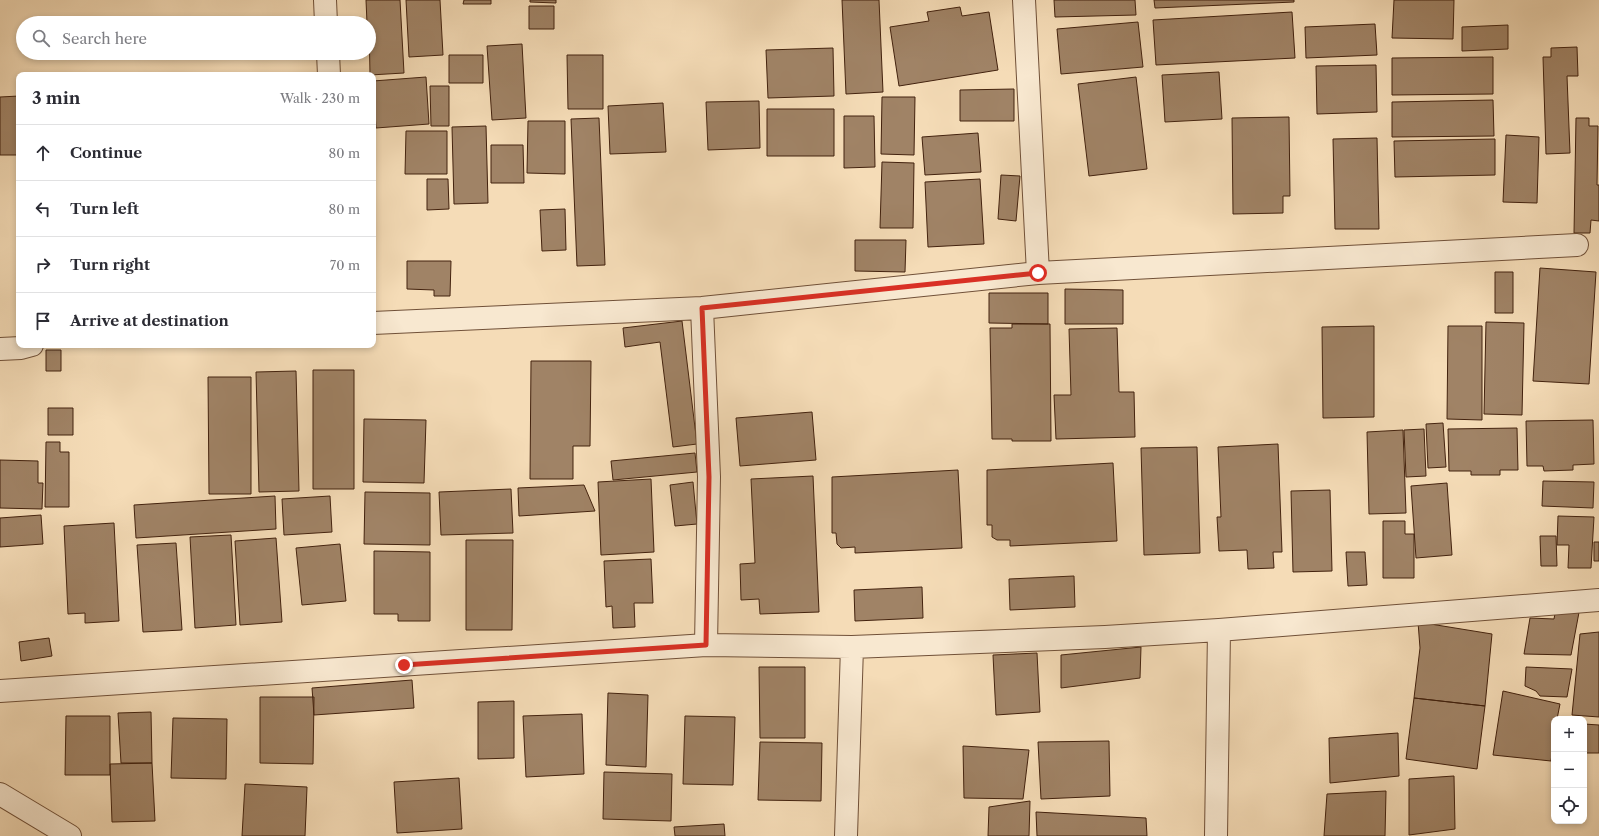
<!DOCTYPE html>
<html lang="en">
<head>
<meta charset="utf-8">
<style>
  :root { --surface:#fff; --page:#f2f2f3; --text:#2b2b33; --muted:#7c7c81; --line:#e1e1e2 }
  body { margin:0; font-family:"Libre Caslon Text",serif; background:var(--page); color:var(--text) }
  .controls { position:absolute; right:12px; bottom:12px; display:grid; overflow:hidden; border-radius:8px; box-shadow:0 2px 6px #0003 }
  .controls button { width:36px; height:36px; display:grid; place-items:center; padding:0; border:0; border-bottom:1px solid var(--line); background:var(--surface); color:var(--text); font:20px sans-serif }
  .stop { position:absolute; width:12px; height:12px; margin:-9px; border:3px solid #d93025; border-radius:50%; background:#fff }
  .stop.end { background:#d93025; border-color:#fff; box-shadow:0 1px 4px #0008 }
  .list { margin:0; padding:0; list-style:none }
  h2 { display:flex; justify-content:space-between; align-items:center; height:52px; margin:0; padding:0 16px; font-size:17px }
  h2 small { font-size:13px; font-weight:400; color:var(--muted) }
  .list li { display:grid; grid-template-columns:26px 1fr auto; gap:12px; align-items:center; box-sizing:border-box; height:56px; padding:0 16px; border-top:1px solid var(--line) }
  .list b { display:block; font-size:15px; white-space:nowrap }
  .list em { font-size:13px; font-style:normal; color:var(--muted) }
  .icon { flex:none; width:22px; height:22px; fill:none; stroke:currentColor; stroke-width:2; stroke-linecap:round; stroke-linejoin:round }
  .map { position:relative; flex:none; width:1599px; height:836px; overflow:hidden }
  .search { position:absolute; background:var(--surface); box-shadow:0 2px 6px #0003; left:16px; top:16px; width:360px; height:44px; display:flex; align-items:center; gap:10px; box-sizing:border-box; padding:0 14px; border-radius:22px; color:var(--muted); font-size:15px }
  .panel { position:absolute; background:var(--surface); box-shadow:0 2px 6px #0003; left:16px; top:72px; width:360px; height:276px; border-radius:8px }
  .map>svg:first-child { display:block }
  .building { fill:#a08366; stroke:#43220e }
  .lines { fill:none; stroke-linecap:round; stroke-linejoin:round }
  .street-casing { stroke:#705038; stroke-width:24 }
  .street { stroke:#f8e8d0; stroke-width:22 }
  .route { stroke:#d93025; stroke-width:5 }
</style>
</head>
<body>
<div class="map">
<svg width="1599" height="836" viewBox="0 0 1599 836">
  <rect width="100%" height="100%" fill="#f5dcb7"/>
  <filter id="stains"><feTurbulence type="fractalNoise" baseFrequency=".005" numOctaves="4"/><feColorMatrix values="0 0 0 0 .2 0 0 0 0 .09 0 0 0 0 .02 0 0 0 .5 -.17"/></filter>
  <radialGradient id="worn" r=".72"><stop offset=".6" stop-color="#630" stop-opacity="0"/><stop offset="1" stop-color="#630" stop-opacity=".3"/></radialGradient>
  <path class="building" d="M 366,0 L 400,0 L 404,73 L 370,75 L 369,23 L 367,23 Z
    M 406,0 L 440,0 L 443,55 L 409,57 Z
    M 464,0 L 491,0 L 491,4 L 463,4 Z
    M 530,0 L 556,0 L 556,3 L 530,2 Z
    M 842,0 L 879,0 L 883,92 L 846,94 Z
    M 1054,0 L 1135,0 L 1136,15 L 1055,17 Z
    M 1154,0 L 1294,0 L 1294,2 L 1155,8 Z
    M 1394,0 L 1454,0 L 1453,39 L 1392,38 Z
    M 529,6 L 554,6 L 554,29 L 529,29 Z
    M 960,7 L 962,16 L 989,12 L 998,70 L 899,86 L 890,27 L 929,21 L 927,12 Z
    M 1292,12 L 1295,58 L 1156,65 L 1153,20 Z
    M 1138,22 L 1143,67 L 1061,74 L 1057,29 Z
    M 1375,24 L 1377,55 L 1306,58 L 1305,27 Z
    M 1508,25 L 1508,49 L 1462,51 L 1462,27 Z
    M 522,44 L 526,118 L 492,120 L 487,46 Z
    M 1577,47 L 1578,76 L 1567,76 L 1570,153 L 1546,154 L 1543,57 L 1551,57 L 1551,48 Z
    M 833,48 L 834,96 L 768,98 L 766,50 Z
    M 449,55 L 483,55 L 483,83 L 449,83 Z
    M 567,55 L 603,55 L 603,109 L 568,109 Z
    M 1493,57 L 1493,94 L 1392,95 L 1392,58 Z
    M 1376,65 L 1377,112 L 1317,114 L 1316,66 Z
    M 1219,72 L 1222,119 L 1165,122 L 1162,75 Z
    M 426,77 L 429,124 L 376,128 L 373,81 Z
    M 1136,77 L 1147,169 L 1089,176 L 1078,84 Z
    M 430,86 L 449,86 L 449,126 L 431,126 Z
    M 1014,89 L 1014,121 L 960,121 L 960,90 Z
    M 19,96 L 19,155 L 0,155 L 0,97 Z
    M 882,97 L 915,97 L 914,155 L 881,154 Z
    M 1493,100 L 1494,136 L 1392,137 L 1392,102 Z
    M 759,101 L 760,148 L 708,150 L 706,102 Z
    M 663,103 L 666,152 L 610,154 L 608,106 Z
    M 767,109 L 834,109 L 834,156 L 767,156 Z
    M 844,116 L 874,116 L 875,167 L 844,168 Z
    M 1289,117 L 1290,196 L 1283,196 L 1283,213 L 1233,214 L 1232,118 Z
    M 599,118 L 605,265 L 577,266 L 571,119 Z
    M 1576,118 L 1589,118 L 1589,126 L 1598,126 L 1597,185 L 1599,185 L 1599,221 L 1591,220 L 1590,233 L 1574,233 Z
    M 528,121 L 565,121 L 565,174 L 527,173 Z
    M 486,126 L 488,203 L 454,204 L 452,127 Z
    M 406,131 L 447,131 L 447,174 L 405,174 Z
    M 978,133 L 981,172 L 925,175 L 922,137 Z
    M 1506,135 L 1539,137 L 1537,203 L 1503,202 Z
    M 1377,138 L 1379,229 L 1335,229 L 1333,139 Z
    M 1495,139 L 1495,175 L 1395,177 L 1394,141 Z
    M 491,145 L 523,145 L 524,183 L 491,183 Z
    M 882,162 L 914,163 L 913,228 L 880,228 Z
    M 1001,175 L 1020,176 L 1016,221 L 998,219 Z
    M 427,179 L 448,179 L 449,209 L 427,210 Z
    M 980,179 L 984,244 L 928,247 L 925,182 Z
    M 565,209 L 566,250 L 542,251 L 540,210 Z
    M 855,240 L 906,240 L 905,272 L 855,271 Z
    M 407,261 L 451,261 L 450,296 L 434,296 L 434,290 L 407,289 Z
    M 1540,268 L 1596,272 L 1589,384 L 1533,381 Z
    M 1495,272 L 1513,272 L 1513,313 L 1495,313 Z
    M 1065,289 L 1123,290 L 1123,324 L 1065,324 Z
    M 989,293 L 1048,293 L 1048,324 L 989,323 Z
    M 682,321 L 697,444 L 673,447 L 660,342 L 625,347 L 623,328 Z
    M 1486,322 L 1524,323 L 1522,415 L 1484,414 Z
    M 1012,324 L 1050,324 L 1051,441 L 1012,441 L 1012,439 L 992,439 L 990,328 L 1012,328 Z
    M 1374,326 L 1374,417 L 1323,418 L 1322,327 Z
    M 1448,326 L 1482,326 L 1482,420 L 1447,419 Z
    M 1117,328 L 1119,392 L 1134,392 L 1135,437 L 1056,439 L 1054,395 L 1071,395 L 1069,329 Z
    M 46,350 L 61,350 L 61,371 L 46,371 Z
    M 531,361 L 591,361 L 590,446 L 573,446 L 573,479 L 530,479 Z
    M 313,370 L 354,370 L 354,489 L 313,489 Z
    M 296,371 L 299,491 L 259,492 L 256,372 Z
    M 208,377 L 251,377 L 251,494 L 209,494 Z
    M 48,408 L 73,408 L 73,435 L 48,435 Z
    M 812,412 L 816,460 L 740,466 L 736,418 Z
    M 364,419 L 426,420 L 424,483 L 363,482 Z
    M 1593,420 L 1594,464 L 1573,465 L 1573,470 L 1544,471 L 1543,466 L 1527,466 L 1526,421 Z
    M 1443,423 L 1446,467 L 1428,468 L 1426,424 Z
    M 1517,428 L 1518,470 L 1500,470 L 1500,475 L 1471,475 L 1471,471 L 1449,471 L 1448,429 Z
    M 1424,429 L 1426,476 L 1406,477 L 1404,430 Z
    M 1403,430 L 1406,513 L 1369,514 L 1367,432 Z
    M 46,442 L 60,442 L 60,452 L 69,452 L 69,507 L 45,507 Z
    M 1278,444 L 1282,552 L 1273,552 L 1274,568 L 1248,569 L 1247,550 L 1219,551 L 1217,517 L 1221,517 L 1218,447 Z
    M 1197,447 L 1200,553 L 1144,555 L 1141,448 Z
    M 695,453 L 697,472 L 613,480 L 611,461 Z
    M 0,460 L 38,461 L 38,483 L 43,483 L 42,509 L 0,508 Z
    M 1113,463 L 1117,541 L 1010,546 L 1010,540 L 997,540 L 992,537 L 992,525 L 987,525 L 987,470 Z
    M 958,470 L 962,548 L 855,553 L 855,547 L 841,548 L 837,544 L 836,533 L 832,533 L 832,477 Z
    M 813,476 L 819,612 L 760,614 L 759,599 L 741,600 L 740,564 L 755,563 L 751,479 Z
    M 651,479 L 654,552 L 601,555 L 598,482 Z
    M 1543,481 L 1594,482 L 1593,508 L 1542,506 Z
    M 693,482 L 697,524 L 675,526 L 670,485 Z
    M 1447,483 L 1452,555 L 1416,558 L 1411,486 Z
    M 584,485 L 595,511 L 519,516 L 518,488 Z
    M 511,489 L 513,533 L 441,535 L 439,492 Z
    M 1330,490 L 1332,571 L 1293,572 L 1291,491 Z
    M 365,492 L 430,493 L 430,545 L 364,544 Z
    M 275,496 L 276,529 L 136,538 L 134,505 Z
    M 330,496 L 332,532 L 284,535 L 282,499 Z
    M 41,515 L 43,544 L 0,547 L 0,518 Z
    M 1558,516 L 1594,517 L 1591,568 L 1568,568 L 1569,545 L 1557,545 Z
    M 1383,521 L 1405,521 L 1405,534 L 1414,534 L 1414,578 L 1383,578 Z
    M 114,523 L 119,621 L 85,623 L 85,613 L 68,614 L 64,526 Z
    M 231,535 L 236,625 L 195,628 L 190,537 Z
    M 1540,536 L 1556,536 L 1557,566 L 1541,566 Z
    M 276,538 L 282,622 L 240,625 L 235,541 Z
    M 466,540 L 513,540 L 512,630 L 466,630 Z
    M 1594,542 L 1599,542 L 1599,561 L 1594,561 Z
    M 176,543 L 182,630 L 143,632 L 137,545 Z
    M 340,544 L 346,601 L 302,605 L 296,548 Z
    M 374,551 L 430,552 L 430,621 L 398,621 L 398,614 L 374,614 Z
    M 1346,552 L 1365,552 L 1367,585 L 1348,586 Z
    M 651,559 L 653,603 L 634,603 L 635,627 L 613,628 L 612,606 L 606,607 L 604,561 Z
    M 1074,576 L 1075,607 L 1010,610 L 1009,579 Z
    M 922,587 L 923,618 L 855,621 L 854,590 Z
    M 1580,607 L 1571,655 L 1524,654 L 1530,618 L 1554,619 L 1556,608 Z
    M 1418,622 L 1492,634 L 1485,706 L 1414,698 L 1420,648 Z
    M 1599,632 L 1599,717 L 1572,715 L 1580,634 Z
    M 49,638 L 52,656 L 21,661 L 19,642 Z
    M 1141,647 L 1140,678 L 1061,688 L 1061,655 Z
    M 1037,653 L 1040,712 L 996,715 L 993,655 Z
    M 759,667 L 805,667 L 805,738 L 760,738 Z
    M 1526,667 L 1572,669 L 1567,697 L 1540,696 L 1536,691 L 1525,686 Z
    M 412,680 L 414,708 L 314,715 L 312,688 Z
    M 1503,691 L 1560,704 L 1557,719 L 1554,719 L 1554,742 L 1551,761 L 1493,755 Z
    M 608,693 L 648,695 L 646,767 L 606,765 Z
    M 260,697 L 314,697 L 313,764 L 260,763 Z
    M 1414,698 L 1485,706 L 1477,769 L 1406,759 Z
    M 514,701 L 514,758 L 478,759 L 478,702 Z
    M 151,712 L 152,763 L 121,763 L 118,713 Z
    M 582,714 L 584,774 L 526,777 L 523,716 Z
    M 66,716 L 110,716 L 110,775 L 65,775 Z
    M 685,716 L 735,717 L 733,785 L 683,784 Z
    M 173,718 L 227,719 L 226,779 L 171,778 Z
    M 1584,724 L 1599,725 L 1599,753 L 1584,753 Z
    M 1398,733 L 1399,776 L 1330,783 L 1329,738 Z
    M 1109,741 L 1110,796 L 1041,799 L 1038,742 Z
    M 760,742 L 822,743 L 821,801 L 758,800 Z
    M 963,746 L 1029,750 L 1023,799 L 964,798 Z
    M 152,763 L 155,821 L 112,822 L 110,764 Z
    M 604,772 L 672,774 L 671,821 L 603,819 Z
    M 1454,776 L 1455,829 L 1409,835 L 1409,779 Z
    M 459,778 L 462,829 L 397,833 L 394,782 Z
    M 245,784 L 307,787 L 305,836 L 242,836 Z
    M 1386,791 L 1385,836 L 1324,836 L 1327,794 Z
    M 1030,801 L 1029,836 L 988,836 L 989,807 Z
    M 1036,812 L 1146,818 L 1147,836 L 1037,836 Z
    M 724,824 L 725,836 L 675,836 L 674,827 Z"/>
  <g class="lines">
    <defs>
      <path id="street" d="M 325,0 L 326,23
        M 1024,0 L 1038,273
        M 328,53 L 329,75
        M 702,308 L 709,477 L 706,645
        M 373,323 L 702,308 L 1038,273 L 1577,245
        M 0,349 L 21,348 L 32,345
        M 0,691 L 706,645 L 852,647 L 1105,637 L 1219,630 L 1599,600
        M 0,794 L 70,836
        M 846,836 L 852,647
        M 1216,836 L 1219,630"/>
    </defs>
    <use href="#street" class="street-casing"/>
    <use href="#street" class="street"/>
  </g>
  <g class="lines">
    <path class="route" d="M 404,665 L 706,645 L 709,477 L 702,308 L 1038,273"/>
  </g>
  <rect width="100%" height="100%" filter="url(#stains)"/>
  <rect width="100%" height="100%" fill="url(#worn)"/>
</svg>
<div class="controls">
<button>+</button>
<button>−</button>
<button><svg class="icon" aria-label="locate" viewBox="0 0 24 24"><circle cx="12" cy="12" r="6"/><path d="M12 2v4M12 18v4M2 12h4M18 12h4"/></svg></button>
</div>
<div class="stop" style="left:1038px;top:273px"></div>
<div class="stop end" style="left:404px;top:665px"></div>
<div class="search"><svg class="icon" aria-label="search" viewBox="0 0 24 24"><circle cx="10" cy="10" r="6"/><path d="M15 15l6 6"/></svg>Search here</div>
<section class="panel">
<h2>3 min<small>Walk · 230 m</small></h2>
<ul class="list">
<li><svg class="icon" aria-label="ahead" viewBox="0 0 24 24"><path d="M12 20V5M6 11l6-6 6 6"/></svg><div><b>Continue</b></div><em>80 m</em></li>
<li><svg class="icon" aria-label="left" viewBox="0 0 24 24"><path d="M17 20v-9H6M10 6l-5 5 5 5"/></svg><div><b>Turn left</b></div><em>80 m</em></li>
<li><svg class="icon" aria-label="right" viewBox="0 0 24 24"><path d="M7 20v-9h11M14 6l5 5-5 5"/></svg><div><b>Turn right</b></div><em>70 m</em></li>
<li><svg class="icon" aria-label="arrive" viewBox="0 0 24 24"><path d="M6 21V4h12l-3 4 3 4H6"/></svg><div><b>Arrive at destination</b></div></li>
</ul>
</section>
</div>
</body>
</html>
